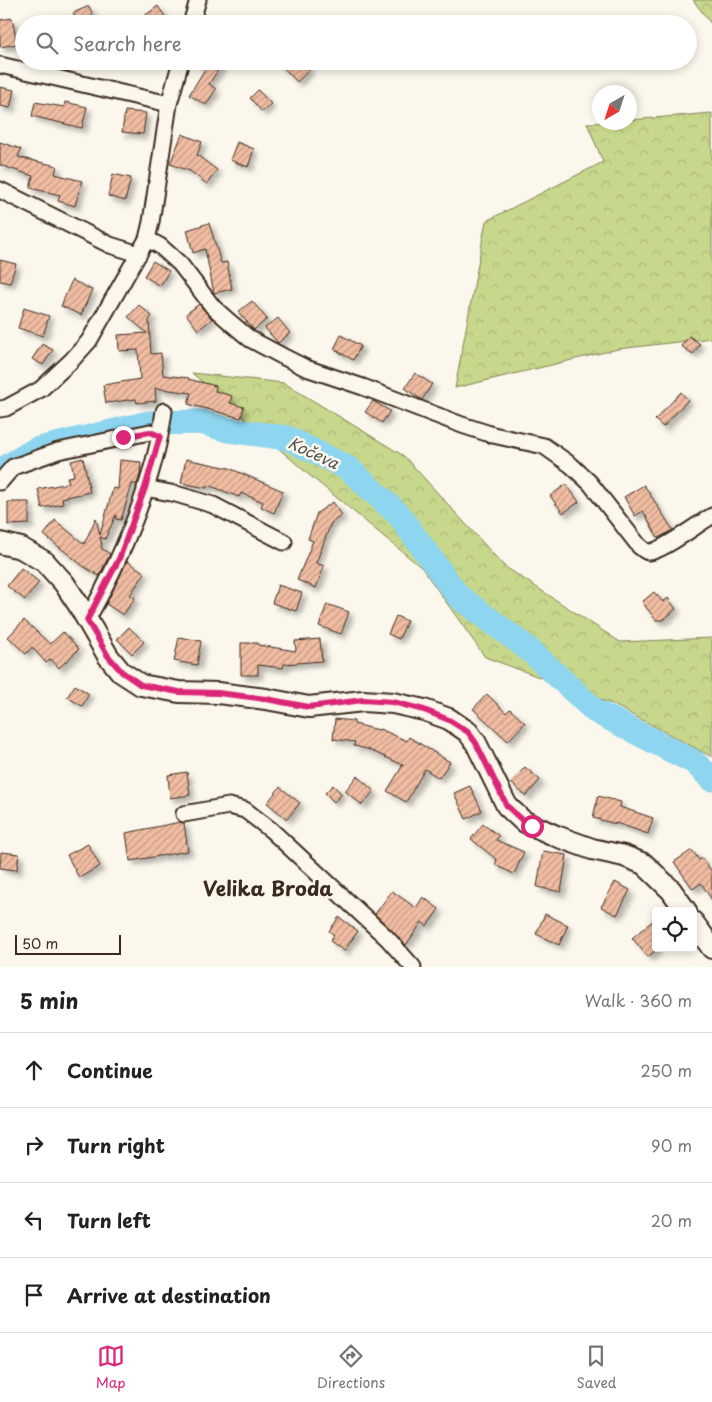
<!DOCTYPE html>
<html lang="en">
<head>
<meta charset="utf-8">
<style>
  :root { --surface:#fff; --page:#f2f2f2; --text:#222; --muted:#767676; --line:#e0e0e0; --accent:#db2777 }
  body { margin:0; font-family:"Playpen Sans",sans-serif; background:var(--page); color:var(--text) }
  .controls { position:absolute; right:15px; bottom:15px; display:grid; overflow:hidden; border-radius:5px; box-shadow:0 2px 8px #0003 }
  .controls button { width:45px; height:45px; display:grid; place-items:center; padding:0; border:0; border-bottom:1px solid var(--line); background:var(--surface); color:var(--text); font:25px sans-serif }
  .compass { position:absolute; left:592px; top:85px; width:45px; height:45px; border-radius:50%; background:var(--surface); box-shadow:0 2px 8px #0003; rotate:219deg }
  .scale { position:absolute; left:15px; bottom:12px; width:106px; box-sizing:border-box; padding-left:5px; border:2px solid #3b2a1e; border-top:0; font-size:14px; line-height:18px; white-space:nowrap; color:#3b2a1e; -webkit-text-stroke:4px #fbf7ec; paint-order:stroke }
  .stop { position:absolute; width:15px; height:15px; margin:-11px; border:4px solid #db2777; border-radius:50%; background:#fff }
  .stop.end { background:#db2777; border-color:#fff; box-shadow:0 1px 5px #0008 }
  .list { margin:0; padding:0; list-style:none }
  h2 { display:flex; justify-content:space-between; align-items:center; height:65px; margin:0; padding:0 20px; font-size:21px }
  h2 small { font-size:16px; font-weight:400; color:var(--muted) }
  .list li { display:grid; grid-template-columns:32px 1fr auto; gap:15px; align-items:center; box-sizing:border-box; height:75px; padding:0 20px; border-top:1px solid var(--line) }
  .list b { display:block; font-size:19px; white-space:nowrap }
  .list em { font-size:16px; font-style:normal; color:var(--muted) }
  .icon { flex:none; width:28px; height:28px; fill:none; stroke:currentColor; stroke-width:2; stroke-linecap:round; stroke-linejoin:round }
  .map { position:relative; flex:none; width:712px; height:967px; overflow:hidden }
  .search { position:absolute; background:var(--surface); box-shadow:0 2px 8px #0003; left:15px; right:15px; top:15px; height:55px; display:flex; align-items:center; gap:12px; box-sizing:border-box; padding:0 18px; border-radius:28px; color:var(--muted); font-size:19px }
  .sheet { height:365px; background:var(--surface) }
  nav { display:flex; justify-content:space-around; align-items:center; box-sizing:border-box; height:70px; border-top:1px solid var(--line); background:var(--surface); font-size:14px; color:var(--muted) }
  nav a { display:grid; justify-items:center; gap:2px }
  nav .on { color:var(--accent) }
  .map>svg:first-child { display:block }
  .forest { fill:url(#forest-crowns); stroke:#818054 }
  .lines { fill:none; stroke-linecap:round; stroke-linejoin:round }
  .river { stroke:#8ed5f0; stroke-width:25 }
  .building { fill:url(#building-hatch); stroke:#3b2a1e; filter:url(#shadow) }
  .street-casing { stroke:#3b2a1e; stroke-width:19 }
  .secondary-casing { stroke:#3b2a1e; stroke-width:24 }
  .street { stroke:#fbf7ec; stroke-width:15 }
  .secondary { stroke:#fbf7ec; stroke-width:20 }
  .route { stroke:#db2777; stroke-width:6 }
  .labels { text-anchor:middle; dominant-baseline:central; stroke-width:5; stroke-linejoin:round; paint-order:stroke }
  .water-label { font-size:16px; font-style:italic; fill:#505552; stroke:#fbf7ec }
  .district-label { font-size:20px; font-weight:bold; fill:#3b2a1e; stroke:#fbf7ec }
</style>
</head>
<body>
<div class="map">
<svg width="712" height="967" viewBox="0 0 712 967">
  <defs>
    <pattern id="forest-crowns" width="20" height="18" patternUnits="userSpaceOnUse" patternTransform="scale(1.25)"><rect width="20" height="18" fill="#c7d78b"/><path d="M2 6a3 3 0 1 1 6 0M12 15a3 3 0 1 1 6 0" fill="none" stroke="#acb978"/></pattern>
    <pattern id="building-hatch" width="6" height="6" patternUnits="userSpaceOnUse" patternTransform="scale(1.25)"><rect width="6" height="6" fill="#f1bda3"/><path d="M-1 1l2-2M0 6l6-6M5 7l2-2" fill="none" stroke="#c49a84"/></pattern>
    <filter id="shadow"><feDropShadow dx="4.5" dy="4.5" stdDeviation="2.5" flood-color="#0004"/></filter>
  </defs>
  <rect width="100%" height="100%" fill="#fbf7ec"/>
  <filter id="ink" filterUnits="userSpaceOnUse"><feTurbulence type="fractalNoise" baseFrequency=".02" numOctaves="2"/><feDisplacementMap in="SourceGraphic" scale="10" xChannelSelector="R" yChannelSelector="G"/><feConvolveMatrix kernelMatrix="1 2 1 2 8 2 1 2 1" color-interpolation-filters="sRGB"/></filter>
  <g filter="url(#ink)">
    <path class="forest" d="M 693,0 L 712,0 L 712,25 Z
      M 712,113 L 712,338 L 618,349 L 455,388 L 486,221 L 603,162 L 587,123 L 630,122 L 630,120 Z
      M 192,373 L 284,383 L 404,456 L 504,566 L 620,642 L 712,638 L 712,757 L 612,704 L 485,657 L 422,568 L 308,474 Z"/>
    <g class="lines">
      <path class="river" d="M 0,471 L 35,450 L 149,423 L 201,422 L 228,430 L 287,438 L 348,468 L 399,515 L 458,596 L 531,651 L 595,711 L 694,762 L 712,779"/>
    </g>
    <path class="building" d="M 89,6 L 97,24 L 78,24 L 73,13 Z
      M 158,6 L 170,24 L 133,24 Z
      M 12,18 L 17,44 L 0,47 L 0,20 Z
      M 194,61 L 224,61 L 209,84 L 216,89 L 206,105 L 189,95 L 205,69 Z
      M 277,61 L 302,61 L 310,69 L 297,82 Z
      M 0,87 L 14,90 L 10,108 L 0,106 Z
      M 258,90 L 271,104 L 262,112 L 250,98 Z
      M 35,102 L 64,107 L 65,102 L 87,107 L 82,128 L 32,116 Z
      M 125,111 L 146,113 L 143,134 L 122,132 Z
      M 182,134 L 202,142 L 197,155 L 217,170 L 207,184 L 190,171 L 170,164 Z
      M 0,142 L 21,149 L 18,157 L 57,166 L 55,174 L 82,181 L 75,206 L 58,201 L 60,195 L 30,188 L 33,176 L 0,165 Z
      M 237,142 L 254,149 L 248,167 L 230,160 Z
      M 113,174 L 131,178 L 125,201 L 108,196 Z
      M 209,223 L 221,263 L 227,262 L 232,289 L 214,293 L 205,249 L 193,253 L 187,230 Z
      M 0,260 L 16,264 L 10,283 L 0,281 Z
      M 153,261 L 169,271 L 160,286 L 144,276 Z
      M 72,280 L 92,290 L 81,315 L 61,306 Z
      M 252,301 L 267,319 L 254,330 L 238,312 Z
      M 199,304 L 212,319 L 198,330 L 186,314 Z
      M 139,305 L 152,316 L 149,320 L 151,354 L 161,353 L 163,375 L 189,378 L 188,379 L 216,386 L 215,391 L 232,396 L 230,403 L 244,407 L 241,418 L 188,404 L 191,393 L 155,388 L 156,401 L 137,403 L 136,399 L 106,403 L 103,385 L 140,379 L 138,350 L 119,351 L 118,335 L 147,333 L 128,317 Z
      M 24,308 L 49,316 L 43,336 L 18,328 Z
      M 278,318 L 290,333 L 278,343 L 265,328 Z
      M 341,335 L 361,346 L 353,360 L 334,349 Z
      M 689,336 L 700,344 L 693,354 L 681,346 Z
      M 42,344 L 53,350 L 43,365 L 32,359 Z
      M 415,373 L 432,384 L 422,400 L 405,388 Z
      M 681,392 L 688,400 L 663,427 L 655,420 Z
      M 373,401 L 390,411 L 382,423 L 365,412 Z
      M 83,458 L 90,492 L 62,498 L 63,504 L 42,508 L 38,489 L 69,483 L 67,477 L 74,476 L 71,461 Z
      M 186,459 L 229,468 L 283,491 L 274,513 L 261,507 L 263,502 L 241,493 L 239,497 L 208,485 L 207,488 L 181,483 Z
      M 120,460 L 141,462 L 140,475 L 137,484 L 132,484 L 121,520 L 116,519 L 116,515 L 105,539 L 100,537 L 102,545 L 101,548 L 110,554 L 99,576 L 83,566 L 44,535 L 55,520 L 84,544 L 96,518 L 100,535 L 113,488 L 118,489 Z
      M 566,484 L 579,502 L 563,513 L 550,496 Z
      M 644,485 L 673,530 L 658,538 L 643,511 L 635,516 L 624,497 Z
      M 8,502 L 29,502 L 29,524 L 8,525 Z
      M 333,502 L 342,515 L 331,523 L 316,563 L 324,566 L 316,588 L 297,580 L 313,541 L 308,539 L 317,513 Z
      M 127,561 L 145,573 L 130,595 L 135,598 L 123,615 L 106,604 Z
      M 21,568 L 39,582 L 25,600 L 7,586 Z
      M 278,585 L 302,593 L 296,611 L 272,603 Z
      M 654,592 L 663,602 L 668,598 L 676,609 L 663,620 L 656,620 L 642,602 Z
      M 327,604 L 349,612 L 341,634 L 319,626 Z
      M 396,616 L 407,621 L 399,639 L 388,634 Z
      M 24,620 L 50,644 L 63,632 L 79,649 L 59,668 L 51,659 L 46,663 L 32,647 L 26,654 L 8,637 Z
      M 129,627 L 144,642 L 132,654 L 117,639 Z
      M 179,637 L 201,641 L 197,665 L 174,661 Z
      M 320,639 L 322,661 L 284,664 L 283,668 L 258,665 L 258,675 L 241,675 L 241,643 L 258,643 L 258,645 L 296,651 L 295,641 Z
      M 75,685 L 89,694 L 82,706 L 67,697 Z
      M 487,694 L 506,713 L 510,709 L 525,723 L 508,741 L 473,709 Z
      M 335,719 L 354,721 L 354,724 L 379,730 L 380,729 L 407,741 L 409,737 L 450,762 L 439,778 L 425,769 L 406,802 L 387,791 L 403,765 L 367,749 L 354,746 L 355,742 L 333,739 Z
      M 525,767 L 540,780 L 526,796 L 511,783 Z
      M 187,772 L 190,795 L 170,798 L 168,775 Z
      M 357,776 L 374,791 L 362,805 L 345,791 Z
      M 333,785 L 342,794 L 334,802 L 325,793 Z
      M 470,786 L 482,811 L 466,819 L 454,793 Z
      M 280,787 L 300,803 L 287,819 L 267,803 Z
      M 598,796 L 621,802 L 620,807 L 653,818 L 648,834 L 616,823 L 616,824 L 593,818 Z
      M 180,822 L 184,823 L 188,851 L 130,861 L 126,833 Z
      M 483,824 L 499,836 L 496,840 L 524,852 L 514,874 L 495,865 L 497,860 L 471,839 Z
      M 88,844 L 100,866 L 79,878 L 67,855 Z
      M 692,850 L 699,860 L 702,858 L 712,872 L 712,900 L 701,883 L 693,889 L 674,862 Z
      M 543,851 L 567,855 L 561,892 L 537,887 Z
      M 1,852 L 19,854 L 17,870 L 0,868 Z
      M 615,882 L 630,890 L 617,915 L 601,907 Z
      M 392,891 L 416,908 L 423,897 L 439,909 L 427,926 L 422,922 L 406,945 L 375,914 Z
      M 545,914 L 568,925 L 559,945 L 536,934 Z
      M 339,917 L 358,931 L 344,951 L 330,941 L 334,935 L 329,931 Z
      M 656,918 L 656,950 L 648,957 L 632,938 Z"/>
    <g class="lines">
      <defs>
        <path id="street" d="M 191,24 L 198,0
          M 0,65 L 169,104
          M 0,190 L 110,245 L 139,254
          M 147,239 L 160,246 L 180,264 L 213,307 L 231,323 L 250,339 L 284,357 L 306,368 L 363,387 L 462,425 L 493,435 L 544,446 L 571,465 L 590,483 L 639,546 C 642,548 645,552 649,552 C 661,552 699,523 712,516
          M 0,409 L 6,408 L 41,389 L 71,361 L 89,341 L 147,239 L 151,222 L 169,104 L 181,61
          M 0,482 L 13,467 L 58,451 L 150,432 L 160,436
          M 145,488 L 176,494 L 213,505 L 284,542
          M 87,620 C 121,560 155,480 164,411
          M 184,814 L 229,806 L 245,810 L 271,830 L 387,938 L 413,967"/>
        <path id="secondary" d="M 0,543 L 21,548 L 45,562 L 64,583 L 78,604 L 108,656 L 121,672 L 141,685 L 179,692 L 218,693 L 266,699 L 309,707 L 363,701 L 393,703 L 424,710 L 449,719 L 468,732 L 476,743 L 507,806 L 523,821 L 556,836 L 592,849 L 624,856 L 644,864 L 671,890 L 686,911
          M 693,922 L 712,948"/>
      </defs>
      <use href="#street" class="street-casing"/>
      <use href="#secondary" class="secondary-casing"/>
      <use href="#street" class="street"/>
      <use href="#secondary" class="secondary"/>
    </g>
  </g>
  <g class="lines" filter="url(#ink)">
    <path class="route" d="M 123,437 L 150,432 L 160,436 L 145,488 L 119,559 L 87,620 L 108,656 L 122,672 L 141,685 L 179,692 L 218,693 L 266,699 L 309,707 L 363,700 L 393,702 L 424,710 L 449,720 L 468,732 L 476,743 L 507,806 L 523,821 L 532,826"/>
  </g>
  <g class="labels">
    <g class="water-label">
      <text transform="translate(314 452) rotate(25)">Kočeva</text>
    </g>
    <g class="district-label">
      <text x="268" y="888">Velika Broda</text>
    </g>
  </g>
</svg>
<div class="controls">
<button><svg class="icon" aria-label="locate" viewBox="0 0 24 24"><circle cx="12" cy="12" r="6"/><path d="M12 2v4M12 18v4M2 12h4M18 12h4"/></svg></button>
</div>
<svg class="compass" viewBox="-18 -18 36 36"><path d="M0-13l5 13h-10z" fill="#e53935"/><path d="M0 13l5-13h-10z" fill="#767676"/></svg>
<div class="scale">50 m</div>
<div class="stop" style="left:532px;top:826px"></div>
<div class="stop end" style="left:123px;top:437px"></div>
<div class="search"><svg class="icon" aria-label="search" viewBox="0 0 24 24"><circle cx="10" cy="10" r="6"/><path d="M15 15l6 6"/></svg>Search here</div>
</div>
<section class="sheet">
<h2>5 min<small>Walk · 360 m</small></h2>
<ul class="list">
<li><svg class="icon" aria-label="ahead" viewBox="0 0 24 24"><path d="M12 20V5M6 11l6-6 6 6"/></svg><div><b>Continue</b></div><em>250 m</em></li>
<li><svg class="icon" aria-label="right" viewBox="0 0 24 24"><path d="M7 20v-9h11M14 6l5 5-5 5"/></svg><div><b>Turn right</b></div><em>90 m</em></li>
<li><svg class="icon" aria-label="left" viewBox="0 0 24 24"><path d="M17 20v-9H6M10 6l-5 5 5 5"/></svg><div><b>Turn left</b></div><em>20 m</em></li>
<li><svg class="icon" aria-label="arrive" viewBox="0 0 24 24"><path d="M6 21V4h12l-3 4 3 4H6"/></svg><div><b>Arrive at destination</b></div></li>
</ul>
</section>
<nav>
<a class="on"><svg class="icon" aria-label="map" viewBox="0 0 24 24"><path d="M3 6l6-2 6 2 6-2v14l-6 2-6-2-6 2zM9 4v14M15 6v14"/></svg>Map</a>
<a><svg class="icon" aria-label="directions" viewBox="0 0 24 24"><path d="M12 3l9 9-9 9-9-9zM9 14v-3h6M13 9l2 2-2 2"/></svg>Directions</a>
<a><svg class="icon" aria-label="saved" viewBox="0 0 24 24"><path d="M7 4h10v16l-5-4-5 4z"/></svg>Saved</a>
</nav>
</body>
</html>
